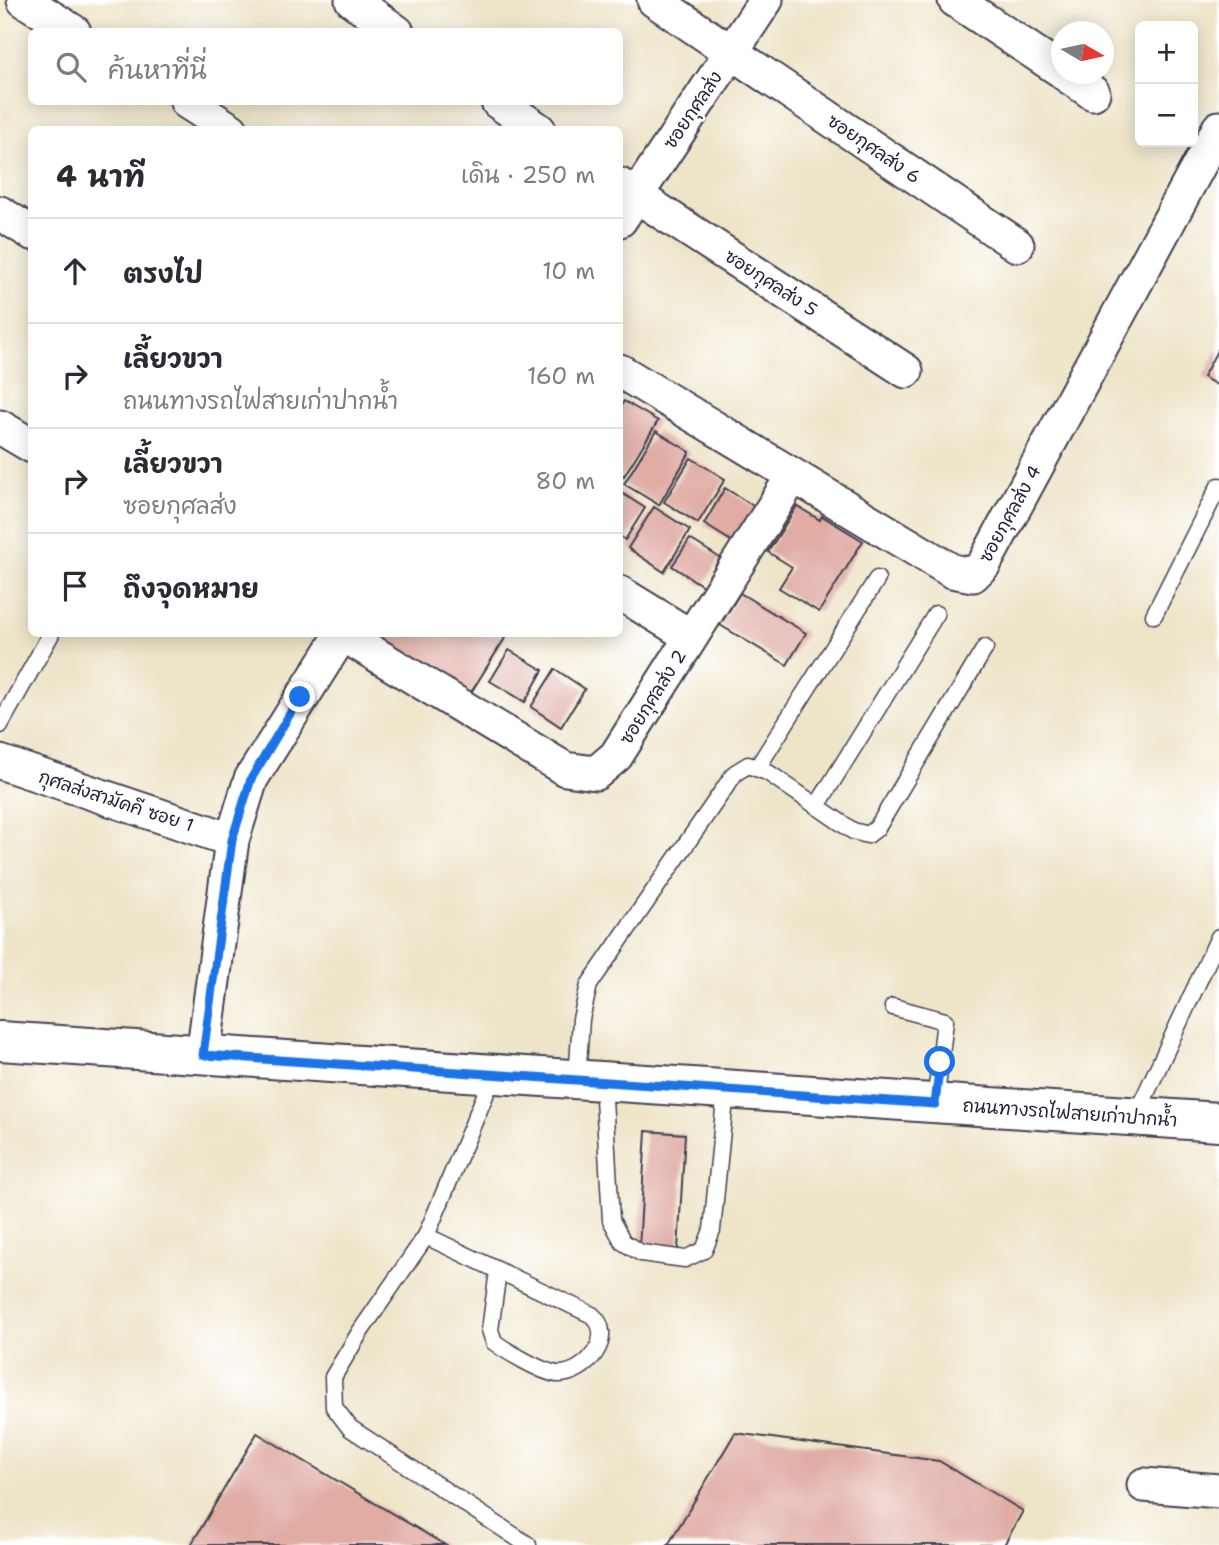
<!DOCTYPE html>
<html lang="th">
<head>
<meta charset="utf-8">
<style>
  :root { --surface:#fff; --page:#f2f2f3; --text:#2b2b33; --muted:#7c7c81; --line:#e1e1e2 }
  body { margin:0; font-family:"Shantell Sans","Playpen Sans Thai",sans-serif; background:var(--page); color:var(--text) }
  .controls { position:absolute; right:21px; top:21px; display:grid; overflow:hidden; border-radius:10px; box-shadow:0 4px 18px #0003 }
  .controls button { width:63px; height:63px; display:grid; place-items:center; padding:0; border:0; border-bottom:2px solid var(--line); background:var(--surface); color:var(--text); font:35px sans-serif }
  .compass { position:absolute; left:1051px; top:21px; width:63px; height:63px; border-radius:50%; background:var(--surface); box-shadow:0 4px 18px #0003; rotate:99deg }
  .stop { position:absolute; width:21px; height:21px; margin:-16px; border:5px solid #1a73e8; border-radius:50%; background:#fff }
  .stop.end { background:#1a73e8; border-color:#fff; box-shadow:0 2px 7px #0008 }
  .list { margin:0; padding:0; list-style:none }
  h2 { display:flex; justify-content:space-between; align-items:center; height:91px; margin:0; padding:0 28px; font-size:30px }
  h2 small { font-size:23px; font-weight:400; color:var(--muted) }
  .list li { display:grid; grid-template-columns:46px 1fr auto; gap:21px; align-items:center; box-sizing:border-box; height:105px; padding:0 28px; border-top:2px solid var(--line) }
  .list b { display:block; font-size:26px; white-space:nowrap }
  .list p { margin:0; font-size:23px; white-space:nowrap; color:var(--muted) }
  .list em { font-size:23px; font-style:normal; color:var(--muted) }
  .icon { flex:none; width:38px; height:38px; fill:none; stroke:currentColor; stroke-width:2; stroke-linecap:round; stroke-linejoin:round }
  .map { position:relative; flex:none; width:1219px; height:1545px; overflow:hidden }
  .search { position:absolute; background:var(--surface); box-shadow:0 4px 18px #0003; left:28px; top:28px; width:595px; height:77px; display:flex; align-items:center; gap:18px; box-sizing:border-box; padding:0 24px; border-radius:10px; color:var(--muted); font-size:26px }
  .panel { position:absolute; background:var(--surface); box-shadow:0 4px 18px #0003; left:28px; top:126px; width:595px; height:511px; border-radius:10px }
  .map>svg:first-child { display:block }
  .building { fill:#e0aca4 }
  .lines { fill:none; stroke-linecap:round; stroke-linejoin:round }
  .lane-casing { stroke:#413f50; stroke-width:19 }
  .street-casing { stroke:#413f50; stroke-width:37 }
  .secondary-casing { stroke:#413f50; stroke-width:42 }
  .lane { stroke:#fff; stroke-width:16 }
  .street { stroke:#fff; stroke-width:33 }
  .secondary { stroke:#fff; stroke-width:38 }
  .route { stroke:#1a73e8; stroke-width:9 }
  .labels { text-anchor:middle; dominant-baseline:central; stroke-width:5; stroke-linejoin:round; paint-order:stroke }
  .street-label { font-size:18px; fill:#22223b; stroke:#fff }
</style>
</head>
<body>
<div class="map">
<svg width="1219" height="1545" viewBox="0 0 1219 1545">
  <rect width="100%" height="100%" fill="#fff"/>
  <filter id="ink" filterUnits="userSpaceOnUse"><feTurbulence type="fractalNoise" baseFrequency=".0143" numOctaves="2"/><feDisplacementMap in="SourceGraphic" scale="14" xChannelSelector="R" yChannelSelector="G"/><feConvolveMatrix kernelMatrix="1 2 1 2 8 2 1 2 1" color-interpolation-filters="sRGB"/></filter>
  <filter id="wash" filterUnits="userSpaceOnUse"><feTurbulence type="fractalNoise" baseFrequency=".00686" numOctaves="4" result="noise"/><feDisplacementMap in="SourceGraphic" scale="28" xChannelSelector="R" yChannelSelector="G"/><feGaussianBlur stdDeviation="1.57" result="paint"/><feColorMatrix in="noise" values="0 0 0 0 0 0 0 0 0 0 0 0 0 0 0 0 0 1.4 0 .05"/><feComposite in="paint" operator="in"/></filter>
  <g filter="url(#wash)">
    <rect width="100%" height="100%" fill="#eee4c8"/>
    <g id="blocks">
      <path class="building" d="M 1219,347 L 1219,386 L 1203,377 Z
        M 624,401 L 658,421 L 624,476 L 620,473 L 620,408 Z
        M 656,431 L 690,452 L 659,505 L 624,484 Z
        M 691,458 L 725,479 L 698,523 L 664,502 Z
        M 725,488 L 758,509 L 736,544 L 704,524 Z
        M 620,492 L 645,508 L 625,540 L 620,536 Z
        M 797,506 L 820,520 L 822,516 L 863,541 L 819,612 L 779,588 L 792,567 L 768,552 Z
        M 654,507 L 690,530 L 664,572 L 628,548 Z
        M 690,539 L 720,558 L 703,586 L 672,566 Z
        M 740,593 L 806,633 L 787,665 L 720,625 Z
        M 375,634 L 498,634 L 505,638 L 465,702 L 370,642 Z
        M 509,650 L 543,670 L 525,702 L 490,681 Z
        M 555,669 L 585,689 L 561,727 L 531,707 Z
        M 646,1131 L 685,1134 L 678,1250 L 639,1248 Z
        M 257,1433 L 445,1545 L 191,1545 Z
        M 735,1433 L 939,1461 L 1023,1511 L 1004,1545 L 668,1545 Z"/>
    </g>
  </g>
  <g filter="url(#ink)">
    <use href="#blocks" fill-opacity="0" stroke="#413f50" stroke-width="2"/>
    <g class="lines">
      <defs>
        <path id="lane" d="M 1154,615 L 1219,486
          M 0,725 L 51,634
          M 757,768 L 877,579
          M 817,806 L 936,614
          M 893,1007 L 945,1021 L 935,1104
          M 494,1074 L 426,1236 L 360,1332 L 333,1377 L 334,1407 L 350,1428 L 528,1545
          M 577,1079 L 581,1019 L 589,985 L 735,773 L 748,765 L 767,772 L 853,831 L 868,835 L 877,828 L 985,648
          M 603,1081 L 611,1220 L 623,1242 L 641,1253 L 685,1259 L 704,1250 L 712,1230 L 726,1090
          M 1136,1115 L 1219,937
          M 426,1236 L 592,1315 C 617,1336 586,1375 558,1374 C 543,1373 506,1351 494,1342 L 490,1330 L 498,1271"/>
        <path id="street" d="M 24,0 L 74,32
          M 352,0 L 397,32
          M 654,0 L 1017,245
          M 955,0 L 1062,71
          M 1065,74 L 1093,93
          M 187,102 L 231,130
          M 498,102 L 539,130
          M 620,185 L 906,371
          M 0,213 L 32,233
          M 620,220 L 766,0
          M 620,371 L 952,571 L 973,575 L 984,564 L 1219,128
          M 0,427 L 32,446
          M 620,593 L 690,636
          M 342,634 L 565,769 L 596,773 L 616,756 L 793,476
          M 0,762 L 232,840
          M 203,1055 L 232,840 L 251,779 L 342,634
          M 1144,1485 L 1219,1491"/>
        <path id="secondary" d="M 0,1041 L 1219,1122"/>
      </defs>
      <use href="#lane" class="lane-casing"/>
      <use href="#street" class="street-casing"/>
      <use href="#secondary" class="secondary-casing"/>
      <use href="#lane" class="lane"/>
      <use href="#street" class="street"/>
      <use href="#secondary" class="secondary"/>
    </g>
  </g>
  <g class="lines" filter="url(#ink)">
    <path class="route" d="M 300,697 L 251,779 L 232,840 L 203,1055 L 935,1104 L 940,1062"/>
  </g>
  <g class="labels">
    <g class="street-label">
      <text transform="translate(693 110) rotate(-56)">ซอยกุศลส่ง</text>
      <text transform="translate(874 149) rotate(34)">ซอยกุศลส่ง 6</text>
      <text transform="translate(771 283) rotate(33)">ซอยกุศลส่ง 5</text>
      <text transform="translate(1010 514) rotate(-61)">ซอยกุศลส่ง 4</text>
      <text transform="translate(653 697) rotate(-58)">ซอยกุศลส่ง 2</text>
      <text transform="translate(116 801) rotate(18)">กุศลส่งสามัคคี ซอย 1</text>
      <text transform="translate(1070 1113) rotate(4)">ถนนทางรถไฟสายเก่าปากน้ำ</text>
    </g>
  </g>
</svg>
<div class="controls">
<button>+</button>
<button>−</button>
</div>
<svg class="compass" viewBox="-18 -18 36 36"><path d="M0-13l5 13h-10z" fill="#e53935"/><path d="M0 13l5-13h-10z" fill="#7c7c81"/></svg>
<div class="stop" style="left:940px;top:1062px"></div>
<div class="stop end" style="left:300px;top:697px"></div>
<div class="search"><svg class="icon" aria-label="search" viewBox="0 0 24 24"><circle cx="10" cy="10" r="6"/><path d="M15 15l6 6"/></svg>ค้นหาที่นี่</div>
<section class="panel">
<h2>4 นาที<small>เดิน · 250 m</small></h2>
<ul class="list">
<li><svg class="icon" aria-label="ahead" viewBox="0 0 24 24"><path d="M12 20V5M6 11l6-6 6 6"/></svg><div><b>ตรงไป</b></div><em>10 m</em></li>
<li><svg class="icon" aria-label="right" viewBox="0 0 24 24"><path d="M7 20v-9h11M14 6l5 5-5 5"/></svg><div><b>เลี้ยวขวา</b><p>ถนนทางรถไฟสายเก่าปากน้ำ</p></div><em>160 m</em></li>
<li><svg class="icon" aria-label="right" viewBox="0 0 24 24"><path d="M7 20v-9h11M14 6l5 5-5 5"/></svg><div><b>เลี้ยวขวา</b><p>ซอยกุศลส่ง</p></div><em>80 m</em></li>
<li><svg class="icon" aria-label="arrive" viewBox="0 0 24 24"><path d="M6 21V4h12l-3 4 3 4H6"/></svg><div><b>ถึงจุดหมาย</b></div></li>
</ul>
</section>
</div>
</body>
</html>
